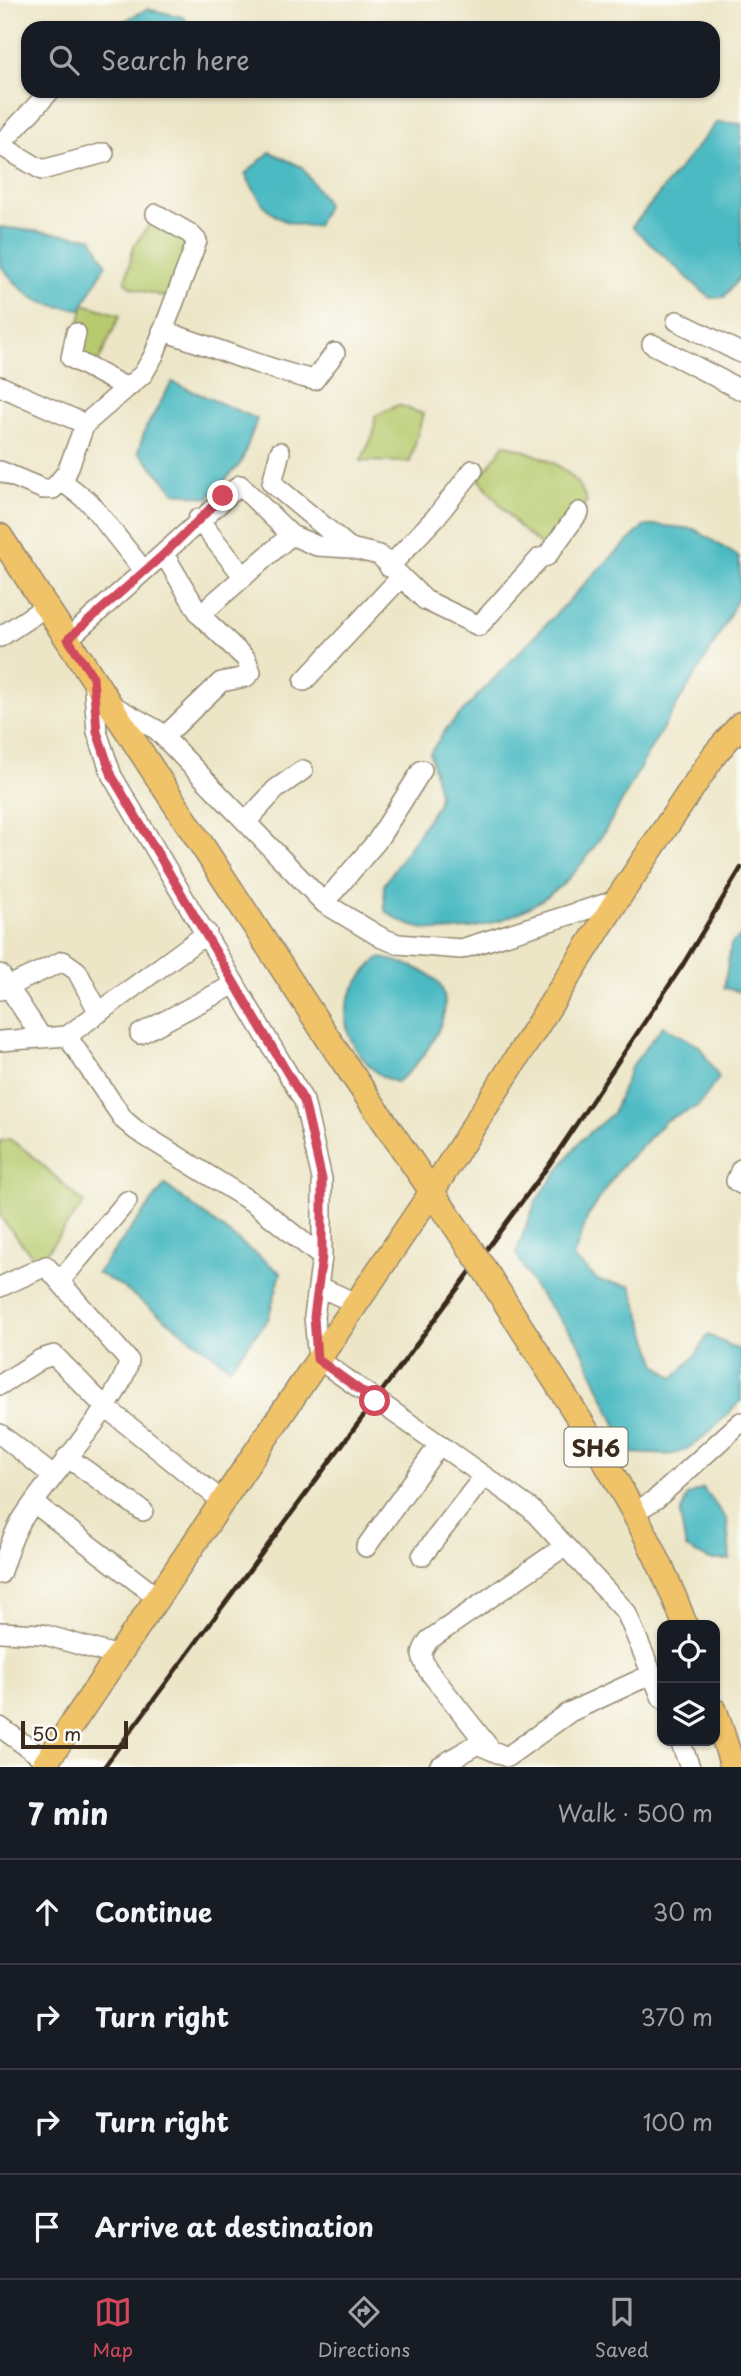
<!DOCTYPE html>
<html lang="en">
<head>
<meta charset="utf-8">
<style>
  :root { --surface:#171b24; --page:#242831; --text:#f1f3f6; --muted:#9ea1a6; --line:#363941; --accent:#d1495b }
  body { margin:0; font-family:"Playpen Sans",sans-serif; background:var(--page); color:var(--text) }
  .controls { position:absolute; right:21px; bottom:21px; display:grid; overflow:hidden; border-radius:14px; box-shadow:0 2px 5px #0004 }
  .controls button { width:63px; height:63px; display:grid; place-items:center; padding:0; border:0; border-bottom:2px solid var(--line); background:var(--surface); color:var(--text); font:35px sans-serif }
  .scale { position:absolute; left:21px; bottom:18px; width:107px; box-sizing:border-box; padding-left:7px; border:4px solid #3b2a1e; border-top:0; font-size:19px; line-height:24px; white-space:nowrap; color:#3b2a1e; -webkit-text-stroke:5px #fdfcf7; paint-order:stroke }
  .stop { position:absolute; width:21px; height:21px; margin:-16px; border:5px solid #d1495b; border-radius:50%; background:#fff }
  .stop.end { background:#d1495b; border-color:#fff; box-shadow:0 2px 7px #0008 }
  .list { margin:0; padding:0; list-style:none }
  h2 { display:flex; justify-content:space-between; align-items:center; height:91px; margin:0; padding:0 28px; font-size:30px }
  h2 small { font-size:23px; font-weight:400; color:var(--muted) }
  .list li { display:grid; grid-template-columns:46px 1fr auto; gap:21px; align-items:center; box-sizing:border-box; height:105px; padding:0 28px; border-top:2px solid var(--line) }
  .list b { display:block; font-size:26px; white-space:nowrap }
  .list em { font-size:23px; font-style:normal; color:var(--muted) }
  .icon { flex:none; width:38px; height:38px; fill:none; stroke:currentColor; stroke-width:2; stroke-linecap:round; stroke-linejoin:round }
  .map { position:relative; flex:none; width:741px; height:1767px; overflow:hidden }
  .search { position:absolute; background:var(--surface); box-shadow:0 2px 5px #0004; left:21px; right:21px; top:21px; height:77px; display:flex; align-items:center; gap:18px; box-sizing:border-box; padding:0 24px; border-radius:21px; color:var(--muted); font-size:26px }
  .sheet { height:511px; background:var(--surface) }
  nav { display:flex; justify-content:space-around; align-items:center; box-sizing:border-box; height:98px; border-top:2px solid var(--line); background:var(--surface); font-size:19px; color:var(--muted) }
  nav a { display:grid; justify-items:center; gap:4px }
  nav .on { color:var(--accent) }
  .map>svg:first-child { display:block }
  .green { fill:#b7cb6e; stroke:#797a46; stroke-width:2 }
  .water { fill:#4bbac3; stroke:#437270; stroke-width:2 }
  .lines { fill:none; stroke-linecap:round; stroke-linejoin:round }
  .minor-casing { stroke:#948872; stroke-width:22 }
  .major-casing { stroke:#948872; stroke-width:27 }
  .minor { stroke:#fff; stroke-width:19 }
  .major { stroke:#f0c369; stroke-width:24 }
  .rail { stroke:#3b2a1e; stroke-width:4.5 }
  .major-bridge-casing { stroke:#948872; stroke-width:27; stroke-linecap:butt }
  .major-bridge { stroke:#f0c369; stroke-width:24 }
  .route { stroke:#d1495b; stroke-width:9 }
  .labels { text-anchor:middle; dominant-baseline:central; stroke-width:6; stroke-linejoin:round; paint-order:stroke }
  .shield { fill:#fdfcf7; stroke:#75695f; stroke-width:2 }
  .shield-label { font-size:23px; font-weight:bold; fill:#3b2a1e }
</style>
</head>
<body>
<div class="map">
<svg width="741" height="1767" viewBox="0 0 741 1767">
  <rect width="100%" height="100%" fill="#fdfcf7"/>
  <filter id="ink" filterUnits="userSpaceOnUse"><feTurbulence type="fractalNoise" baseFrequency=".0143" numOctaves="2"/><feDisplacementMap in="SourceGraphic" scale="14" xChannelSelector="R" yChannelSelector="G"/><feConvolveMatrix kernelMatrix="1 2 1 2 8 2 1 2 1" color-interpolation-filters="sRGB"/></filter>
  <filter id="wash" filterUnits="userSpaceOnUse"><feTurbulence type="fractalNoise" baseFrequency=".00686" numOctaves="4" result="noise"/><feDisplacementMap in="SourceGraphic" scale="28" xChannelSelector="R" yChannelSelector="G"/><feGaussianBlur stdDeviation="1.57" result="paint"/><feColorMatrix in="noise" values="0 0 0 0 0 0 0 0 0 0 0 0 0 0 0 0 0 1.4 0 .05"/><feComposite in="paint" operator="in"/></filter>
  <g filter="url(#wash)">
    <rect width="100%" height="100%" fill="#ece5c6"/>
    <path class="green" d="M 152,221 L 189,244 L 168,298 L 133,288 L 125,282 L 134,246 Z
      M 84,304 L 120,315 L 94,371 L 72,358 Z
      M 398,405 L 423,414 L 410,462 L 361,461 L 374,433 L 375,416 Z
      M 505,444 C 539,456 573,464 587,501 L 563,540 L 547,551 L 518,526 L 479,479 Z
      M 9,1139 C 37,1156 59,1182 84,1203 L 38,1263 L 0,1217 L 0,1141 Z"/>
    <path class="water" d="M 147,9 L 183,17 L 191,28 L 123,28 L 122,22 Z
      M 717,122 L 741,124 L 741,276 L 724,297 L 710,298 L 632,227 Z
      M 270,152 L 302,167 L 327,204 L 317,226 C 274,226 264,209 245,174 Z
      M 0,227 L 92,238 L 106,264 L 81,309 C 36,305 30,300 0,265 Z
      M 172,382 L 257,419 L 241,463 L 208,498 L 175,492 L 138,451 L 146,428 Z
      M 656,525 L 694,529 L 739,557 L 741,590 C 718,645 681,696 651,748 C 626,791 604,843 568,879 C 527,920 433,954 385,910 L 384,885 L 437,805 L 439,794 L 430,753 L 447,728 L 596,572 L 643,527 Z
      M 741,936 L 741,992 L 724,988 L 731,944 Z
      M 379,958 C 397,960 434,971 442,989 C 455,1018 419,1068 396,1082 C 379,1077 373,1070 362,1057 C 333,1021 347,987 379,958 Z
      M 663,1026 L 699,1046 L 719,1078 L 698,1106 L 666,1120 L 619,1169 L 588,1216 L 573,1258 L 599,1281 L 631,1286 L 657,1365 L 674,1378 L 695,1356 L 708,1335 L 741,1351 L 741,1401 C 725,1415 694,1452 673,1454 C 659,1456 644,1453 629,1453 L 578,1341 L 535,1289 L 516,1253 L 536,1201 L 580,1141 L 613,1113 L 631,1067 Z
      M 165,1185 L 281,1273 L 268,1319 L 230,1367 L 118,1284 L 97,1273 Z
      M 703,1488 L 727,1520 L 730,1560 L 710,1560 L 686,1548 L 680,1515 L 687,1496 Z"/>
  </g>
  <g filter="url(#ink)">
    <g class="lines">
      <defs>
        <path id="minor" d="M 0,145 L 42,170 L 104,153
          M 0,145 L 50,91
          M 677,321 L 741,353
          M 162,331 C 213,346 261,368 314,380 L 335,353
          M 76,333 L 71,358 L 127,388
          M 652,344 L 741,390
          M 0,386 L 85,424
          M 280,452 L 272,483 L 350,548
          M 0,471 L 43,489 L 53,489 L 67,472 L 85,424 L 143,374 L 154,355 L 197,241 L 189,233 L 156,214
          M 62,481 L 90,503 L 143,570
          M 198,519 L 244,577
          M 389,567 L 436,517 L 473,470
          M 200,615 L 291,535
          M 0,637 L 47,606
          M 68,639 L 240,485 L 291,535 L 317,546 L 350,548 L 379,555 L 425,600 L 479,626 L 540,558 L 547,556 L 579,512
          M 93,678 L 97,732 L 112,776 L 304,1101 L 322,1179 L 322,1257 L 314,1317 L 318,1359 L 531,1509 L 626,1612 L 662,1698
          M 304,681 L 400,578
          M 112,705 L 157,730 L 324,903 L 382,938 L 398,944 L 461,949 L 617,900
          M 164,737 L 221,682 L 246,677 L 251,672 L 246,659 L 200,615 L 164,554
          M 246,822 L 276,789 L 303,770
          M 324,903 L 377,841 L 422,770
          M 0,974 L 42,1038
          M 0,990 L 63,961 L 77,971 L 99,1013
          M 140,1034 L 235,984
          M 67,1036 L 124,1120 L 137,1131 L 255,1204 L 322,1257
          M 0,1041 L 67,1036 L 207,933
          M 741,1169 L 736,1181 L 741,1184
          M 61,1280 L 127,1201
          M 0,1287 L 46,1266 L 129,1361 C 121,1402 44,1481 20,1523 C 11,1539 6,1557 0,1574
          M 320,1287 L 355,1303
          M 0,1385 L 41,1359 L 54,1355 L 104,1406 L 222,1501
          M 0,1434 L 53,1476
          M 67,1457 L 143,1511
          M 34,1503 L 157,1597
          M 635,1512 L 656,1499 L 741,1422
          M 366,1547 L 439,1445
          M 422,1556 L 484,1476
          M 0,1632 L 42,1634 L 118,1656
          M 0,1727 L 47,1761
          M 680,1741 L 690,1767
          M 488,1746 L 428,1670 C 420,1657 420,1652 429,1640 L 565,1546
          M 439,1767 L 477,1744 L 507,1757 L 570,1712 L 652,1674"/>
        <path id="major" d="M 0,536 L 337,1052 L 462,1236
          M 490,1278 C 560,1391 639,1500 685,1625
          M 715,1711 L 733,1767
          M 43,1767 L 431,1193 L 617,900 L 715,754 L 741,724"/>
      </defs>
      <use href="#minor" class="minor-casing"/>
      <use href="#major" class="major-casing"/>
      <use href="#minor" class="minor"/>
      <use href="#major" class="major"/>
      <path class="rail" d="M 104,1767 L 549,1165 L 682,966 L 741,868"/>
      <defs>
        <path id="major-bridge" d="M 462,1236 L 490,1278"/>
      </defs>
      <use href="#major-bridge" class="major-bridge-casing"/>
      <use href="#major-bridge" class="major-bridge"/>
    </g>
  </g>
  <g class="lines" filter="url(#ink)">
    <path class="route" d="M 223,496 L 164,554 L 68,639 L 93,677 L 97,732 L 112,776 L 304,1101 L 322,1179 L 322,1257 L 314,1317 L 317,1359 L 375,1401"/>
  </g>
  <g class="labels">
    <rect class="shield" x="564.5" y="1427.5" width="63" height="39" rx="5"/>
    <g class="shield-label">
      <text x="596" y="1447">SH6</text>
    </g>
  </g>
</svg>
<div class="controls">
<button><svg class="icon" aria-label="locate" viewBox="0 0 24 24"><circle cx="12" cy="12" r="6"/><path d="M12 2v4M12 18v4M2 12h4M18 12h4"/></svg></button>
<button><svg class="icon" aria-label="layers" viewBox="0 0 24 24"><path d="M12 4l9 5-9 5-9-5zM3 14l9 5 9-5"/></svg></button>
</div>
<div class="scale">50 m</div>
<div class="stop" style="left:375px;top:1401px"></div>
<div class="stop end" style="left:223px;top:496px"></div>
<div class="search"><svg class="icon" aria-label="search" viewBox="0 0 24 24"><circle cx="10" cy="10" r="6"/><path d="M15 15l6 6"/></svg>Search here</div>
</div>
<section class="sheet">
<h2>7 min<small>Walk · 500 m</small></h2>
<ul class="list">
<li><svg class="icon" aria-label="ahead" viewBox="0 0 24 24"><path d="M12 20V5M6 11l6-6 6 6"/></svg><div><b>Continue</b></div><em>30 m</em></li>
<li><svg class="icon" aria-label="right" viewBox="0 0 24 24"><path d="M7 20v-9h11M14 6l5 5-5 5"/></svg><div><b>Turn right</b></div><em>370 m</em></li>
<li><svg class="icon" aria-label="right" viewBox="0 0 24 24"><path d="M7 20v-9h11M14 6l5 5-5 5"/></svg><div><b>Turn right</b></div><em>100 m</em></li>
<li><svg class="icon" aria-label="arrive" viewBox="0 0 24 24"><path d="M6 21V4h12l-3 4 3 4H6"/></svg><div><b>Arrive at destination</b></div></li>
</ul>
</section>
<nav>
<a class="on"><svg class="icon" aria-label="map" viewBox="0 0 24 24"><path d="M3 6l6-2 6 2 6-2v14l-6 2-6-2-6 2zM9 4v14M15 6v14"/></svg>Map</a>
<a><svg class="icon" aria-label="directions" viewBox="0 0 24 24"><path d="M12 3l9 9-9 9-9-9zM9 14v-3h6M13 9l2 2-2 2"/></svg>Directions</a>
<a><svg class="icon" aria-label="saved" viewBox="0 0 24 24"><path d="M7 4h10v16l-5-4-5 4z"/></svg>Saved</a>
</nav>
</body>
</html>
